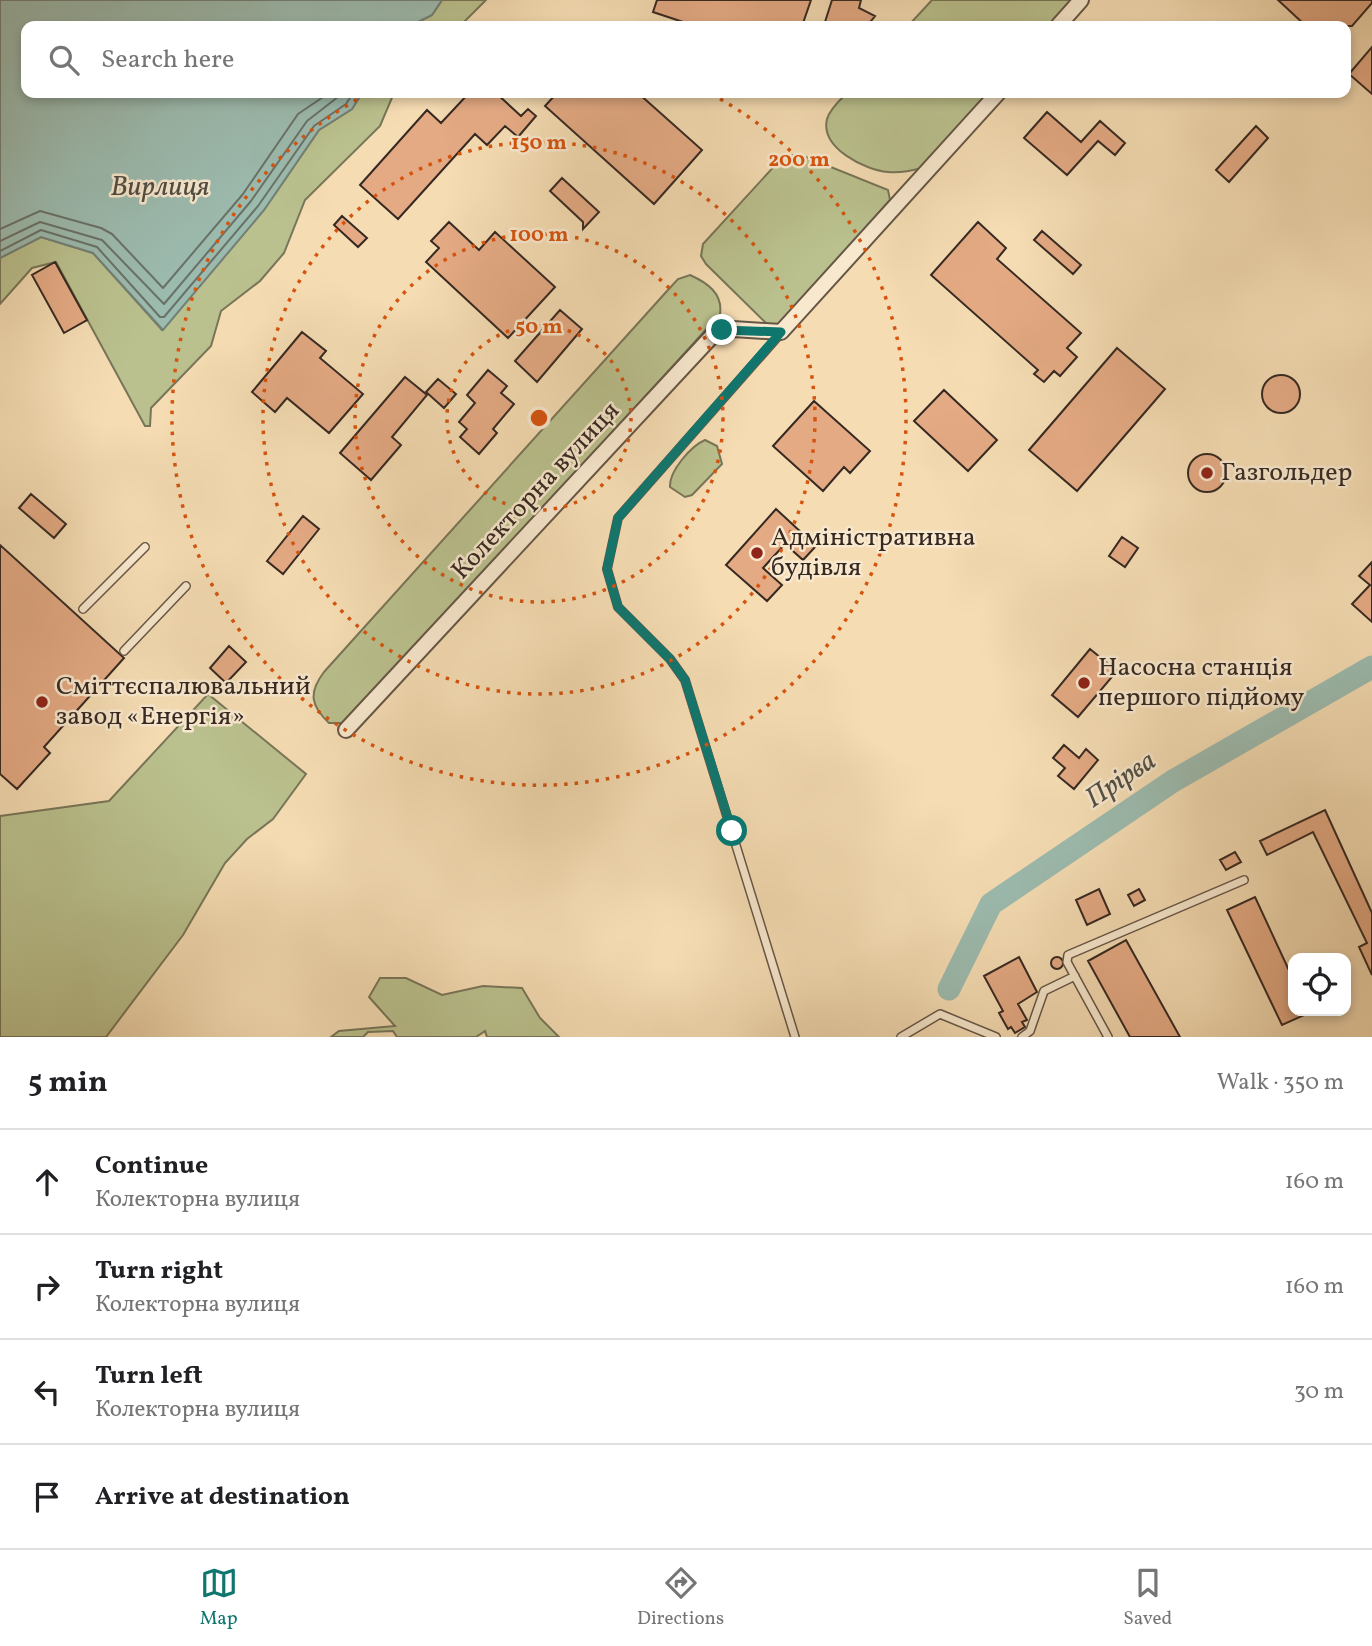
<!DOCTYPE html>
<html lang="en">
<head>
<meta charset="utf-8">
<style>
  :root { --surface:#fff; --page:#f6f6f6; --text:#202124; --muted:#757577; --line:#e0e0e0; --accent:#0f766e }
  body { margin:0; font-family:Vollkorn,serif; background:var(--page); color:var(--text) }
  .controls { position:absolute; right:21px; bottom:21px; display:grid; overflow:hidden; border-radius:14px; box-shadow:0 4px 10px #0003 }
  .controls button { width:63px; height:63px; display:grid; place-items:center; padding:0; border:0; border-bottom:2px solid var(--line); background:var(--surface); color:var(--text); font:35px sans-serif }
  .stop { position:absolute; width:21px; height:21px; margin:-16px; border:5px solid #0f766e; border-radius:50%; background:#fff }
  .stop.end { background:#0f766e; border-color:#fff; box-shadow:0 2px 7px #0008 }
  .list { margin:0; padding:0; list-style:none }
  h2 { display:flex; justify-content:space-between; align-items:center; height:91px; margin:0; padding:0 28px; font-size:30px }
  h2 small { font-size:23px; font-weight:400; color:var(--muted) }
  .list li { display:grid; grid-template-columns:46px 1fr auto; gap:21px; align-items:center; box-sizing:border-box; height:105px; padding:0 28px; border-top:2px solid var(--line) }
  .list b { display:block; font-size:26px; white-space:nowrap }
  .list p { margin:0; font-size:23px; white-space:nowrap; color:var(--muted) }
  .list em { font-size:23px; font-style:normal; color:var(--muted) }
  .icon { flex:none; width:38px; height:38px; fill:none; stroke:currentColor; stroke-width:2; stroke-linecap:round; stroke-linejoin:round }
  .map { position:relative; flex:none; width:1372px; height:1037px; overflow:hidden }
  .search { position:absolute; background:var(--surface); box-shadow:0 4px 10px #0003; left:21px; right:21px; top:21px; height:77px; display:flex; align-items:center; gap:18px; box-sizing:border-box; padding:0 24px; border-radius:14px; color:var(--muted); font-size:26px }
  .sheet { height:511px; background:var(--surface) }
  nav { display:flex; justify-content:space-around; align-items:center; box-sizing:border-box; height:98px; border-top:2px solid var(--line); background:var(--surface); font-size:19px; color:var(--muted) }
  nav a { display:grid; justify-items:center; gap:4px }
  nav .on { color:var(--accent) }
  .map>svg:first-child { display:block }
  .green { fill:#bac18e; stroke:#787558; stroke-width:2 }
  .water { fill:#9cbbaf; stroke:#738177; stroke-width:2 }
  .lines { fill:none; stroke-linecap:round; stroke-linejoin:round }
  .shore { stroke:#697268; stroke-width:2 }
  .river { stroke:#9cbbaf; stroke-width:23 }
  .building { fill:#e4aa84; stroke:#362922; stroke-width:2 }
  .lane-casing { stroke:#665646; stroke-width:10 }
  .street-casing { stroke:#665646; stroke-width:18 }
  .lane { stroke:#f8e8ce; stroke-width:7 }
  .street { stroke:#f8e8ce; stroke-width:14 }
  .route { stroke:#0f766e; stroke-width:9 }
  .ring { fill:none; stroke:#d6540e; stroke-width:3.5; stroke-dasharray:3.5 7 }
  .poi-dot { fill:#8f2418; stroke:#f8e8ce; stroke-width:2.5 }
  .labels { text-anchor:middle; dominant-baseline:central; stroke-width:5; stroke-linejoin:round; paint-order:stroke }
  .poi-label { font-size:26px; fill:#362922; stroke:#f8e8ce; text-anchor:start }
  .street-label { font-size:26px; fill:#362922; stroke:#f8e8ce }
  .water-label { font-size:28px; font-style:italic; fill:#504e45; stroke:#f8e8ce }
  .centre { fill:#d6540e; stroke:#f8e8ce; stroke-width:3.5 }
  .ring-label { font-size:21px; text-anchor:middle; font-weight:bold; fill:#d6540e; stroke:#f8e8ce; stroke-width:5; stroke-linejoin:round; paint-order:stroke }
</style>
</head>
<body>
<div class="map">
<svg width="1372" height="1037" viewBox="0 0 1372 1037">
  <rect width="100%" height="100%" fill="#f5dcb3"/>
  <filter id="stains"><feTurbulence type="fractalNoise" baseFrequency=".00286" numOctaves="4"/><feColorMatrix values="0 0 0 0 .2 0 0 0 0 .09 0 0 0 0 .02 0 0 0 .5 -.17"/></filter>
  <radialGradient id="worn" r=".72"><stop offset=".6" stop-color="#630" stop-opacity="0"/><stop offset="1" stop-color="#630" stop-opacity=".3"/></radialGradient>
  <path class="green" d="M 442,0 L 486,0 L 460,26 L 410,26 L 432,15 Z
    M 932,0 L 1073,0 L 1049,26 L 908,26 Z
    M 362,93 L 394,93 L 380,126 L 305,200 L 284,253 L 260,281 L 221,311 L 211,346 L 151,408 L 150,426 L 145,426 L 56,262 L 32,268 L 0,304 L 0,258 L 41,237 L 93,253 L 162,330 L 264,210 L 319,130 L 352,109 Z
    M 847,93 L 990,93 L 922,168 C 911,171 900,173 888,172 C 865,170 820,148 827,119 C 830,109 840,100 847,93 Z
    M 793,155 L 806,157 L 888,190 L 890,200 L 785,319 L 779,325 L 768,325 L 706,264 L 701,256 L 703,244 L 779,161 Z
    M 690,275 C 708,283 723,294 720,314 L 365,706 L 344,723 L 329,723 C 311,706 308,693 324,672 L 667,291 L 678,279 Z
    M 705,440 L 717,446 L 722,464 L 692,495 L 685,497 L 670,487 C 669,471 691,446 705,440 Z
    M 208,694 L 306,774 L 273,819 L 247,839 L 225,863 L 183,935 L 106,1037 L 0,1037 L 0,816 L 109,801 Z
    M 380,978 L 406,978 L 442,995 L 483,986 L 522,988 L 540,1018 L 559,1037 L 487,1037 L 485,1031 L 476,1037 L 397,1037 L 393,1031 L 368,1032 L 363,1037 L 331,1037 L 339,1031 L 395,1026 L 369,997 Z"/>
  <path class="water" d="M 0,0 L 442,0 L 432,15 L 410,26 L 26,26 L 26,93 L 362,93 L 352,109 L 319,130 L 264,210 L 163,330 L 93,253 L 41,237 L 0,258 Z"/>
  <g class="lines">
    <path class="shore" d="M 0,229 L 40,211 L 101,228 L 112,234 L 163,288 L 243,194 L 298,114 L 329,93
      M 0,241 L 40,222 L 102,240 L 164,304 L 251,201 L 307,121 L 343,93
      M 0,251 L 41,230 L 97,247 L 160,317 L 164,317 L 258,206 L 314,126 L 346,104 L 353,93"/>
    <path class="river" d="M 949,989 L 991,904 L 1173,781 L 1372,667"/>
  </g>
  <path class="building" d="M 657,0 L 811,0 L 802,26 L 695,26 L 653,12 Z
    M 832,0 L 861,0 L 859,8 L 875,16 L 867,26 L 837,26 L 825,22 Z
    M 1278,0 L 1372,0 L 1372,3 L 1352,26 L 1306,26 Z
    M 1372,47 L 1372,94 L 1349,74 Z
    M 469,93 L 496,93 L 521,116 L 528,109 L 536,116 L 518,137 L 505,126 L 487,145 L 475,134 L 398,219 L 360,185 L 427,110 L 441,123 Z
    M 557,93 L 638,93 L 702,150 L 654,204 L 545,106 Z
    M 1047,112 L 1081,142 L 1100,121 L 1125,143 L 1115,155 L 1098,141 L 1067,175 L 1024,138 Z
    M 1256,126 L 1268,138 L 1229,182 L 1216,170 Z
    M 562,178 L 599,212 L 583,229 L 583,222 L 550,191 Z
    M 342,216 L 367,238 L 358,247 L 334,225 Z
    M 449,222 L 479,250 L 495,232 L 555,287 L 508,338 L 426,262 L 439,248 L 431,241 Z
    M 978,222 L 1006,248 L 997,259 L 1081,333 L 1067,348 L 1077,357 L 1060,376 L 1054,371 L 1044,382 L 1034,374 L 1038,370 L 931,275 Z
    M 1042,231 L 1081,265 L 1073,274 L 1034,240 Z
    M 55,262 L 87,320 L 64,333 L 32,275 Z
    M 560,310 L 582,329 L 537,382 L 515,361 Z
    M 302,332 L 326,351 L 320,358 L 363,394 L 329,433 L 287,398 L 275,412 L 252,392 Z
    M 1117,348 L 1165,389 L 1077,491 L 1029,450 Z
    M 488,370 L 507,386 L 501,393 L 514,404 L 493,429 L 497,433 L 479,454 L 460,437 L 467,429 L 459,422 L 475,403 L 467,395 Z
    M1262 394a19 19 0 1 1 38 0a19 19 0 1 1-38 0Z
    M 405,377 L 427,395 L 392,437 L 401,445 L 371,480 L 340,453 Z
    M 438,379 L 456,394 L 444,408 L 426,392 Z
    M 944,390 L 997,440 L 968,471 L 914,421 Z
    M 814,401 L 870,451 L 850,473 L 844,467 L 823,491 L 773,446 Z
    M1188 473a19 19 0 1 1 38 0a19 19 0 1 1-38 0Z
    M 31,494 L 66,524 L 54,538 L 19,508 Z
    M 776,509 L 816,546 L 803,560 L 785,544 L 763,568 L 782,585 L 767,601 L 726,565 Z
    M 303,516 L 319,529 L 283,574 L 267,561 Z
    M 1122,537 L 1138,548 L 1125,567 L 1109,556 Z
    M 0,545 L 124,658 L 44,747 L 50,753 L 17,789 L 0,774 Z
    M 1372,562 L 1372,622 L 1352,604 L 1370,585 L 1359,576 Z
    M 229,646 L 246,662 L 226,683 L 210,668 Z
    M 1090,649 L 1117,671 L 1078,717 L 1052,695 Z
    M 1064,745 L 1079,758 L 1086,749 L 1098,760 L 1074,789 L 1058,776 L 1065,768 L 1053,758 Z
    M 1325,810 L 1372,913 L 1372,975 L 1359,947 L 1367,943 L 1313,832 L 1267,855 L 1260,841 Z
    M 1235,852 L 1241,862 L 1226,870 L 1220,860 Z
    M 1099,889 L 1110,914 L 1087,925 L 1076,900 Z
    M 1139,889 L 1145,900 L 1134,906 L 1128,895 Z
    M 1255,897 L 1293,979 L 1293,1011 L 1313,1011 L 1282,1025 L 1227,910 Z
    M 1126,940 L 1180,1037 L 1130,1037 L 1088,961 Z
    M1051 963a6 6 0 1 1 12 0a6 6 0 1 1-12 0Z
    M 1019,957 L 1037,992 L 1018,1004 L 1027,1020 L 1022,1022 L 1025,1027 L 1015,1033 L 1011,1027 L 1008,1029 L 999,1013 L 1003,1011 L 984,976 Z"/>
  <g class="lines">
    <defs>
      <path id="lane" d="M 781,333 L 618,518 L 607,569 L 618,607 L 670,659 L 685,680 L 795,1037
        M 83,609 L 145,547
        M 124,651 L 186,586
        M 901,1037 L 940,1014 L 996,1037
        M 1022,1037 L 1030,1031 L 1044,991 L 1075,976
        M 1108,1037 L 1067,962 L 1068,955 L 1244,880"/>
      <path id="street" d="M 1058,26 L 1081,0
        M 346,730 L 713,335 L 733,329 L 781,332 L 998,93"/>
    </defs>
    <use href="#lane" class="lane-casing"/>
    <use href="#street" class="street-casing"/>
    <use href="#lane" class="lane"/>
    <use href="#street" class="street"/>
  </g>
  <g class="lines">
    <path class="route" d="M 722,330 L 781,332 L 618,518 L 607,569 L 618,607 L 670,659 L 685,680 L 732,831"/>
  </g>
  <g class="ring">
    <circle cx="539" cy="418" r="92"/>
    <circle cx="539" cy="418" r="184"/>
    <circle cx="539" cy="418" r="276"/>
    <path d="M711 94A367 367 0 1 1 367 94"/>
  </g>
  <g class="poi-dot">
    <circle cx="1207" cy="473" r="7"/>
    <circle cx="757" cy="553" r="7"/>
    <circle cx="1084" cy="683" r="7"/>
    <circle cx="42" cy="702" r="7"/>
  </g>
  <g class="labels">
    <g class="poi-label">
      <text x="1221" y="473">Газгольдер</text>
      <text x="771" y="538">Адміністративна<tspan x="771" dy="30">будівля</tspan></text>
      <text x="1098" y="668">Насосна станція<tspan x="1098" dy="30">першого підйому</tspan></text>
      <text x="56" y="687">Сміттєспалювальний<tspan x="56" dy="30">завод «Енергія»</tspan></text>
    </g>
    <g class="street-label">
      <text transform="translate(536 491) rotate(-47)">Колекторна вулиця</text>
    </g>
    <g class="water-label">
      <text x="160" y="187">Вирлиця</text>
      <text transform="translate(1121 780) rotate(-34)">Прірва</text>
    </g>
  </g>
  <circle cx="539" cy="418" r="10" class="centre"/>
  <g class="ring-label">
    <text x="539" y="149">150 m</text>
    <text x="799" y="166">200 m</text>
    <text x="539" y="241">100 m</text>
    <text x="539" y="333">50 m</text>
  </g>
  <rect width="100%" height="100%" filter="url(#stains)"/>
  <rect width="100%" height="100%" fill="url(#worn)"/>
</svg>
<div class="controls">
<button><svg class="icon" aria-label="locate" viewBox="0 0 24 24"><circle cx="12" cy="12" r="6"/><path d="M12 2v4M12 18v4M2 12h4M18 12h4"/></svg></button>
</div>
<div class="stop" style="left:732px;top:831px"></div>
<div class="stop end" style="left:722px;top:330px"></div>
<div class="search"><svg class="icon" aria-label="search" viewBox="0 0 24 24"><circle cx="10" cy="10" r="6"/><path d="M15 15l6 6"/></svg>Search here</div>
</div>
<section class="sheet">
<h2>5 min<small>Walk · 350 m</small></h2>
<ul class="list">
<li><svg class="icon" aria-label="ahead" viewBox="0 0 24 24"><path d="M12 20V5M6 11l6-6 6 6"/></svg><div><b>Continue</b><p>Колекторна вулиця</p></div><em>160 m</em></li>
<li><svg class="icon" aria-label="right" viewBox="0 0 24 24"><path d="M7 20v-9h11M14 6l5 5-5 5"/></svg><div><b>Turn right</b><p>Колекторна вулиця</p></div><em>160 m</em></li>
<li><svg class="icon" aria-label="left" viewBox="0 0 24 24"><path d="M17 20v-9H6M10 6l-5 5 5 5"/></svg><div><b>Turn left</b><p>Колекторна вулиця</p></div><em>30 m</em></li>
<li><svg class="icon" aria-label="arrive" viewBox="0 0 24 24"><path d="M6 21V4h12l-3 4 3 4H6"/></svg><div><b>Arrive at destination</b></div></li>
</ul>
</section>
<nav>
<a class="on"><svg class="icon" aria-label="map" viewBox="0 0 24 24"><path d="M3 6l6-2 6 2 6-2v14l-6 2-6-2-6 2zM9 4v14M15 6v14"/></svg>Map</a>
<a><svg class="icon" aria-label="directions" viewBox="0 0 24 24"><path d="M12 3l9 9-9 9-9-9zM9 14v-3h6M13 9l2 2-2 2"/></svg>Directions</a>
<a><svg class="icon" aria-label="saved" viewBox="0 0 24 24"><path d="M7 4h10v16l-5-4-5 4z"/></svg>Saved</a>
</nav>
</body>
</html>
